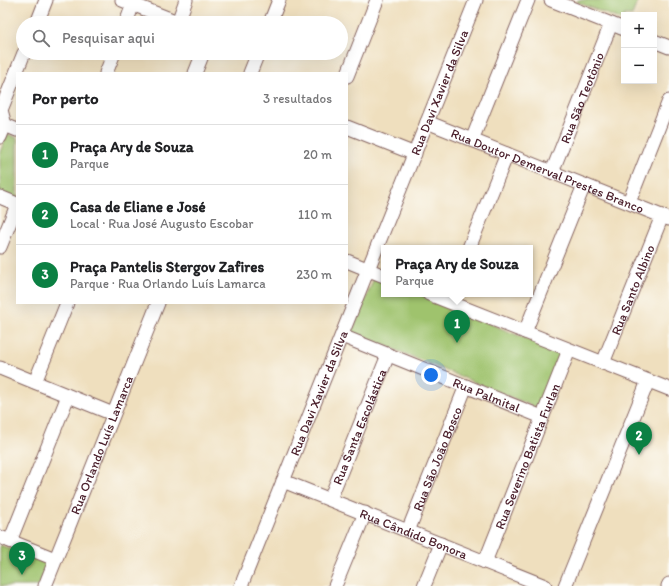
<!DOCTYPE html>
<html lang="pt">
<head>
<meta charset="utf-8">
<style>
  :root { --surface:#fff; --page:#f2f2f2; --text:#202124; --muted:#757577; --line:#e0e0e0; --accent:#0b8043 }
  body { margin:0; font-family:Itim,sans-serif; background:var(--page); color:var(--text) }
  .controls { position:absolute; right:12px; top:12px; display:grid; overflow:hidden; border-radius:0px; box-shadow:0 4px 16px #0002 }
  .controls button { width:36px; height:36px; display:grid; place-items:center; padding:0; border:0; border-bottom:1px solid var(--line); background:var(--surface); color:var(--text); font:20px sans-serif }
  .you { position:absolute; left:431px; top:375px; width:14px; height:14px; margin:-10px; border:3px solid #fff; border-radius:50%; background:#1a73e8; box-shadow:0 0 0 6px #1a73e833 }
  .badge { display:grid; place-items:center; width:26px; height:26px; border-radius:50%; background:var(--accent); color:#fff; font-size:13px; font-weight:700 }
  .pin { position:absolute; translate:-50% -33px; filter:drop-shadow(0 1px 2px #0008) }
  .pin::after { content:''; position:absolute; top:21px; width:14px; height:12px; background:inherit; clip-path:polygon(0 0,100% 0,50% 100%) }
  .popup { position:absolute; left:381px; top:245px; width:152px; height:52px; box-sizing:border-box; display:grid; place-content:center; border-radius:0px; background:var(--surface); filter:drop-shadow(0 1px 3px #0005); font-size:13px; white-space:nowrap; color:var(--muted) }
  .popup b { font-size:15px; color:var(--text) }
  .popup::after { content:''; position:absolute; left:50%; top:100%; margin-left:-8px; border:8px solid transparent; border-top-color:var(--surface) }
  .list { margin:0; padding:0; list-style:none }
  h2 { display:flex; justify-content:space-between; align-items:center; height:52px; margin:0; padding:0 16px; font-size:17px }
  h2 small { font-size:13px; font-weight:400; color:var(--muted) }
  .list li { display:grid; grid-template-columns:26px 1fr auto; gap:12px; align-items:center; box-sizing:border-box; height:60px; padding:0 16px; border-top:1px solid var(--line) }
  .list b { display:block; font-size:15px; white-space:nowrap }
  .list p { margin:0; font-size:13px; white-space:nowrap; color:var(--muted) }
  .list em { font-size:13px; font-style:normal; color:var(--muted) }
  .icon { flex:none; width:22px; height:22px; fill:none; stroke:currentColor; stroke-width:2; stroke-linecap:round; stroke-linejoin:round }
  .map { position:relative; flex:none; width:669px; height:586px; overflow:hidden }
  .search { position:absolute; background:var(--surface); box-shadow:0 4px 16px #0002; left:16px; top:16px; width:332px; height:44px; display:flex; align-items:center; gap:10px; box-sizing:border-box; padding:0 14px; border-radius:22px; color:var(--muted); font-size:15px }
  .panel { position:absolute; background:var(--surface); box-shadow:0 4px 16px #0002; left:16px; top:72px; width:332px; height:232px; border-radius:0px }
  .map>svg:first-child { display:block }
  .green { fill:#9fc36d; stroke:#74714c }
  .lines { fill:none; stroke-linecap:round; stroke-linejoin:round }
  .minor-casing { stroke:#84625e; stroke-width:15 }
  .minor { stroke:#fff; stroke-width:13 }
  .labels { text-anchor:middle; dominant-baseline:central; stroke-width:4; stroke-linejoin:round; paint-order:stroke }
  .street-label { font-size:13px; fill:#4a1f2b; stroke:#fdfcf7 }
</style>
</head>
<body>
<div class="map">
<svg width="669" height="586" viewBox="0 0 669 586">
  <rect width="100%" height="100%" fill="#fdfcf7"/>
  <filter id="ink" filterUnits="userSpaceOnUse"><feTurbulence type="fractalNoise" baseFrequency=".025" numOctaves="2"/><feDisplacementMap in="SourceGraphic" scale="8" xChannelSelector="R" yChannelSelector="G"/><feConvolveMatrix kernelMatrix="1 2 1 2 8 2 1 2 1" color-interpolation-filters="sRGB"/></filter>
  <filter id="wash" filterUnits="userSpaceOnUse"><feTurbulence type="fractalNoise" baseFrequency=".012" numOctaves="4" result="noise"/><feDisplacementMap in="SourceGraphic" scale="16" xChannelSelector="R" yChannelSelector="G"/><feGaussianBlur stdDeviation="0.9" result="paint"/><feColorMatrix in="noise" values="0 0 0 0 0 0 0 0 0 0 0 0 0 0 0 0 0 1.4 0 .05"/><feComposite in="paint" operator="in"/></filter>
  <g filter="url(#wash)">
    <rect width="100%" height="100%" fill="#efdfbe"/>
    <path class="green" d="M 578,0 L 638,0 L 632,15 L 624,15 L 624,21 L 577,2 Z
      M 7,134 L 17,138 L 17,199 L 0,192 L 0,152 Z
      M 375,276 L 384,280 L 384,294 L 418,294 L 563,354 L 540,409 L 352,332 Z
      M 0,545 L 48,564 L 39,586 L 0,586 Z"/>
  </g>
  <g filter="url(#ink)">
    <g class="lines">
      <defs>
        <g id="minor">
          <path d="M 122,0 L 180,23"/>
          <path d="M 551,0 L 624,29"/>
          <path d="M 178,22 L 186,0"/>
          <path d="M 37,23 L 46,0"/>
          <path d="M 126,23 L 133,4"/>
          <path d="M 270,23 L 279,0"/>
          <path d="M 654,41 L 669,47"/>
          <path d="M 106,73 L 114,53"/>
          <path d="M 195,73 L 203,53"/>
          <path d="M 250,73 L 258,53"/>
          <path d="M 347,76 L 377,0"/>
          <path id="s1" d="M 427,122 L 669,219"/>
          <path d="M 5,125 L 17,130"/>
          <path d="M 347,127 L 415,154"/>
          <path d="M 0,137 L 5,125 L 1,110 L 24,53"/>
          <path d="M 472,140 L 528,0"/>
          <path id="s2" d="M 552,172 L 611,24"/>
          <path d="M 0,197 L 17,204"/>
          <path d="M 629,202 L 669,101"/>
          <path d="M 0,247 L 17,205"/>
          <path d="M 469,248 L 507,154"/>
          <path d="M 347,261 L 384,276"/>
          <path d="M 429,294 L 669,389"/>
          <path d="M 525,332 L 584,185"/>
          <path id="s3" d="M 342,336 L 542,417"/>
          <path id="s4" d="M 603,363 L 662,216"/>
          <path d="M 0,368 L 113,414"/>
          <path d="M 35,382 L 67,303"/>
          <path id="s5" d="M 283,481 L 545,586"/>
          <path id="s6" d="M 330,499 L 388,355"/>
          <path id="s7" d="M 408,531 L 466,386"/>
          <path d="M 0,537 L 55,559"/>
          <path d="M 10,541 L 68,396"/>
          <path id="s8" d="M 485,562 L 569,350"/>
          <path id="s9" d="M 45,586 L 158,303"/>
          <path id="s10" d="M 241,586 L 476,0"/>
          <path d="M 335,586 L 365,513"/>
          <path d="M 424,586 L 441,544"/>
          <path d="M 565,586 L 648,381"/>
          <path d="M 668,586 L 669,584"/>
        </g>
      </defs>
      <use href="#minor" class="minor-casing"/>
      <use href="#minor" class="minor"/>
    </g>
  </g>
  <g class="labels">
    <g class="street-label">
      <text stroke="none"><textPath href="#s10" startOffset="532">Rua Davi Xavier da Silva</textPath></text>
      <text stroke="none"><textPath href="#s2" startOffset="80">Rua São Teotônio</textPath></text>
      <text stroke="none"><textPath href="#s1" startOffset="130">Rua Doutor Demerval Prestes Branco</textPath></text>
      <text stroke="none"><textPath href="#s4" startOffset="79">Rua Santo Albino</textPath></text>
      <text stroke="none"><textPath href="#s10" startOffset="208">Rua Davi Xavier da Silva</textPath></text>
      <text stroke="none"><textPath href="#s3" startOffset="156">Rua Palmital</textPath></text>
      <text stroke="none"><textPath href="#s6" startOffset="78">Rua Santa Escolástica</textPath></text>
      <text stroke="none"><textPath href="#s9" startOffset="152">Rua Orlando Luís Lamarca</textPath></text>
      <text stroke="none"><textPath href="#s8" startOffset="114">Rua Severino Batista Furlan</textPath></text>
      <text stroke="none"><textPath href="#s7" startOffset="78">Rua São João Bosco</textPath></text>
      <text stroke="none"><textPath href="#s5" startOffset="141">Rua Cândido Bonora</textPath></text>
    </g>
  </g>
</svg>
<div class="controls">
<button>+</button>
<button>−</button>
</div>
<div class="you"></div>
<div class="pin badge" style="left:457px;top:343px">1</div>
<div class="popup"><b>Praça Ary de Souza</b>Parque</div>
<div class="pin badge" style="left:639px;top:455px">2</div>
<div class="pin badge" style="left:22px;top:575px">3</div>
<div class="search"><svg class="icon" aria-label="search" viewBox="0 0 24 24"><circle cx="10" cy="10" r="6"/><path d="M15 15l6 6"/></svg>Pesquisar aqui</div>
<section class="panel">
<h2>Por perto<small>3 resultados</small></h2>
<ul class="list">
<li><span class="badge">1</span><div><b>Praça Ary de Souza</b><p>Parque</p></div><em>20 m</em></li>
<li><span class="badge">2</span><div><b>Casa de Eliane e José</b><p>Local · Rua José Augusto Escobar</p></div><em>110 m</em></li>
<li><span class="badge">3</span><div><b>Praça Pantelis Stergov Zafires</b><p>Parque · Rua Orlando Luís Lamarca</p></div><em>230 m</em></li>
</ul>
</section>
</div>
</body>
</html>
